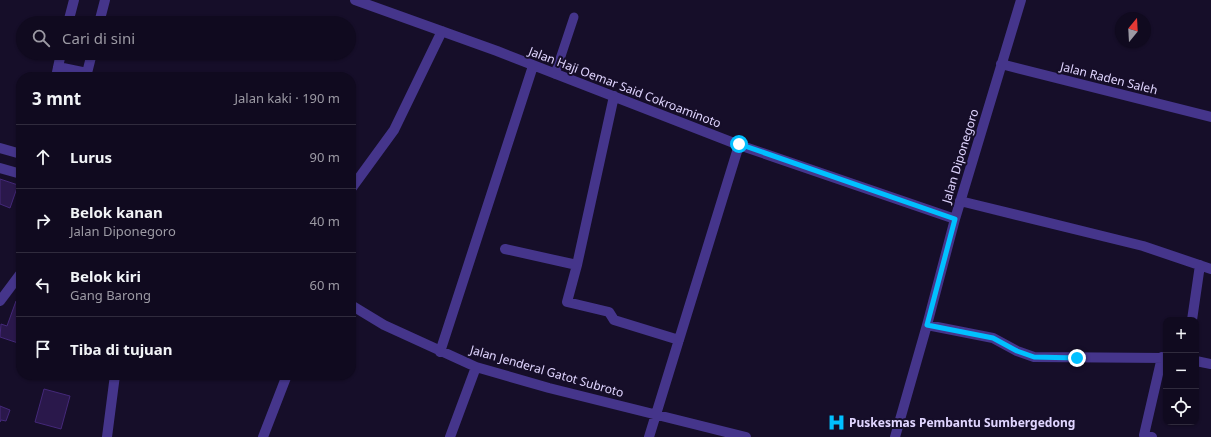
<!DOCTYPE html>
<html lang="id">
<head>
<meta charset="utf-8">
<style>
  :root { --surface:#100a1f; --page:#191328; --text:#f1f3f6; --muted:#9c9aa4; --line:#302b3d }
  body { margin:0; font-family:"Noto Sans",sans-serif; background:var(--page); color:var(--text) }
  .controls { position:absolute; right:12px; bottom:12px; display:grid; overflow:hidden; border-radius:8px; box-shadow:0 1px 3px #0004 }
  .controls button { width:36px; height:36px; display:grid; place-items:center; padding:0; border:0; border-bottom:1px solid var(--line); background:var(--surface); color:var(--text); font:20px sans-serif }
  .compass { position:absolute; left:1115px; top:12px; width:36px; height:36px; border-radius:50%; background:var(--surface); box-shadow:0 1px 3px #0004; rotate:18deg }
  .stop { position:absolute; width:12px; height:12px; margin:-9px; border:3px solid #01c0ff; border-radius:50%; background:#fff }
  .stop.end { background:#01c0ff; border-color:#fff; box-shadow:0 1px 4px #0008 }
  .list { margin:0; padding:0; list-style:none }
  h2 { display:flex; justify-content:space-between; align-items:center; height:52px; margin:0; padding:0 16px; font-size:17px }
  h2 small { font-size:13px; font-weight:400; color:var(--muted) }
  .list li { display:grid; grid-template-columns:26px 1fr auto; gap:12px; align-items:center; box-sizing:border-box; height:64px; padding:0 16px; border-top:1px solid var(--line) }
  .list b { display:block; font-size:15px; white-space:nowrap }
  .list p { margin:0; font-size:13px; white-space:nowrap; color:var(--muted) }
  .list em { font-size:13px; font-style:normal; color:var(--muted) }
  .icon { flex:none; width:22px; height:22px; fill:none; stroke:currentColor; stroke-width:2; stroke-linecap:round; stroke-linejoin:round }
  .map { position:relative; flex:none; width:1211px; height:437px; overflow:hidden }
  .search { position:absolute; background:var(--surface); box-shadow:0 1px 3px #0004; left:16px; top:16px; width:340px; height:44px; display:flex; align-items:center; gap:10px; box-sizing:border-box; padding:0 14px; border-radius:22px; color:var(--muted); font-size:15px }
  .panel { position:absolute; background:var(--surface); box-shadow:0 1px 3px #0004; left:16px; top:72px; width:340px; height:308px; border-radius:16px }
  .map>svg:first-child { display:block }
  .building { fill:#2a184b; stroke:#442879 }
  .lines { fill:none; stroke-linecap:round; stroke-linejoin:round }
  .lane { stroke:#45358b; stroke-width:9 }
  .street { stroke:#45358b; stroke-width:10 }
  .route { stroke:#01c0ff; stroke-width:5 }
  .labels { text-anchor:middle; dominant-baseline:central; stroke-width:4; stroke-linejoin:round; paint-order:stroke }
  .street-label { font-size:12px; fill:#e0d5ff; stroke:#160e29 }
  .poi-label { font-size:12px; font-weight:bold; fill:#e0d5ff; stroke:#160e29; text-anchor:start }
</style>
</head>
<body>
<div class="map">
<svg width="1211" height="437" viewBox="0 0 1211 437">
  <rect width="100%" height="100%" fill="#160e29"/>
  <path class="building" d="M 0,179 L 18,185 L 10,208 L 0,204 Z
    M 16,301 L 21,302 L 21,344 L 0,337 L 1,324 L 7,326 Z
    M 44,389 L 70,396 L 61,429 L 35,422 Z
    M 0,406 L 10,410 L 6,421 L 1,420 L 0,422 Z"/>
  <g class="lines">
    <path class="lane" d="M 555,74 L 574,17"/>
    <path class="street" d="M 355,0 L 497,51 L 739,145 L 955,219
      M 68,23 L 74,0
      M 99,23 L 105,0
      M 1001,64 L 1211,117
      M 58,67 L 87,73
      M 56,77 L 61,53
      M 86,77 L 92,53
      M 0,148 L 21,154
      M 0,168 L 21,174
      M 351,189 L 394,130 L 442,31
      M 960,201 L 1143,246 L 1211,269
      M 505,249 L 577,265 L 614,96
      M 577,265 L 567,302 L 609,312 L 614,320 L 679,340
      M 0,301 L 21,273
      M 351,305 L 384,325 L 476,367 L 549,388 L 746,437
      M 1192,320 L 1200,265
      M 927,325 L 993,338 L 1017,351 L 1034,357 L 1166,358
      M 440,352 L 533,66
      M 1196,361 L 1211,364
      M 107,437 L 115,375
      M 263,437 L 287,375
      M 450,437 L 476,367
      M 649,437 L 739,145
      M 895,437 L 927,325 L 955,219 L 1021,0
      M 1152,437 L 1144,435 L 1162,357"/>
  </g>
  <g class="lines">
    <path class="route" d="M 739,144 L 955,219 L 927,325 L 993,338 L 1017,351 L 1034,357 L 1077,358"/>
  </g>
  <defs>
    <symbol id="hospital-bare" viewBox="-9 -9 18 18"><path d="M-5-5h3v3.5h4V-5h3V5h-3V1.5h-4V5h-3Z" fill="#01c0ff" stroke="#160e29" stroke-width="2.5" paint-order="stroke"/></symbol>
  </defs>
  <g fill-rule="evenodd">
    <use href="#hospital-bare" x="824" y="410" width="25" height="25"/>
  </g>
  <g class="labels">
    <g class="street-label">
      <text transform="translate(1109 78) rotate(14)">Jalan Raden Saleh</text>
      <text transform="translate(625 87) rotate(21)">Jalan Haji Oemar Said Cokroaminoto</text>
      <text transform="translate(960 156) rotate(-73)">Jalan Diponegoro</text>
      <text transform="translate(547 371) rotate(16)">Jalan Jenderal Gatot Subroto</text>
    </g>
    <g class="poi-label">
      <text x="849" y="422">Puskesmas Pembantu Sumbergedong</text>
    </g>
  </g>
</svg>
<div class="controls">
<button>+</button>
<button>−</button>
<button><svg class="icon" aria-label="locate" viewBox="0 0 24 24"><circle cx="12" cy="12" r="6"/><path d="M12 2v4M12 18v4M2 12h4M18 12h4"/></svg></button>
</div>
<svg class="compass" viewBox="-18 -18 36 36"><path d="M0-13l5 13h-10z" fill="#e53935"/><path d="M0 13l5-13h-10z" fill="#9c9aa4"/></svg>
<div class="stop" style="left:739px;top:144px"></div>
<div class="stop end" style="left:1077px;top:358px"></div>
<div class="search"><svg class="icon" aria-label="search" viewBox="0 0 24 24"><circle cx="10" cy="10" r="6"/><path d="M15 15l6 6"/></svg>Cari di sini</div>
<section class="panel">
<h2>3 mnt<small>Jalan kaki · 190 m</small></h2>
<ul class="list">
<li><svg class="icon" aria-label="ahead" viewBox="0 0 24 24"><path d="M12 20V5M6 11l6-6 6 6"/></svg><div><b>Lurus</b></div><em>90 m</em></li>
<li><svg class="icon" aria-label="right" viewBox="0 0 24 24"><path d="M7 20v-9h11M14 6l5 5-5 5"/></svg><div><b>Belok kanan</b><p>Jalan Diponegoro</p></div><em>40 m</em></li>
<li><svg class="icon" aria-label="left" viewBox="0 0 24 24"><path d="M17 20v-9H6M10 6l-5 5 5 5"/></svg><div><b>Belok kiri</b><p>Gang Barong</p></div><em>60 m</em></li>
<li><svg class="icon" aria-label="arrive" viewBox="0 0 24 24"><path d="M6 21V4h12l-3 4 3 4H6"/></svg><div><b>Tiba di tujuan</b></div></li>
</ul>
</section>
</div>
</body>
</html>
